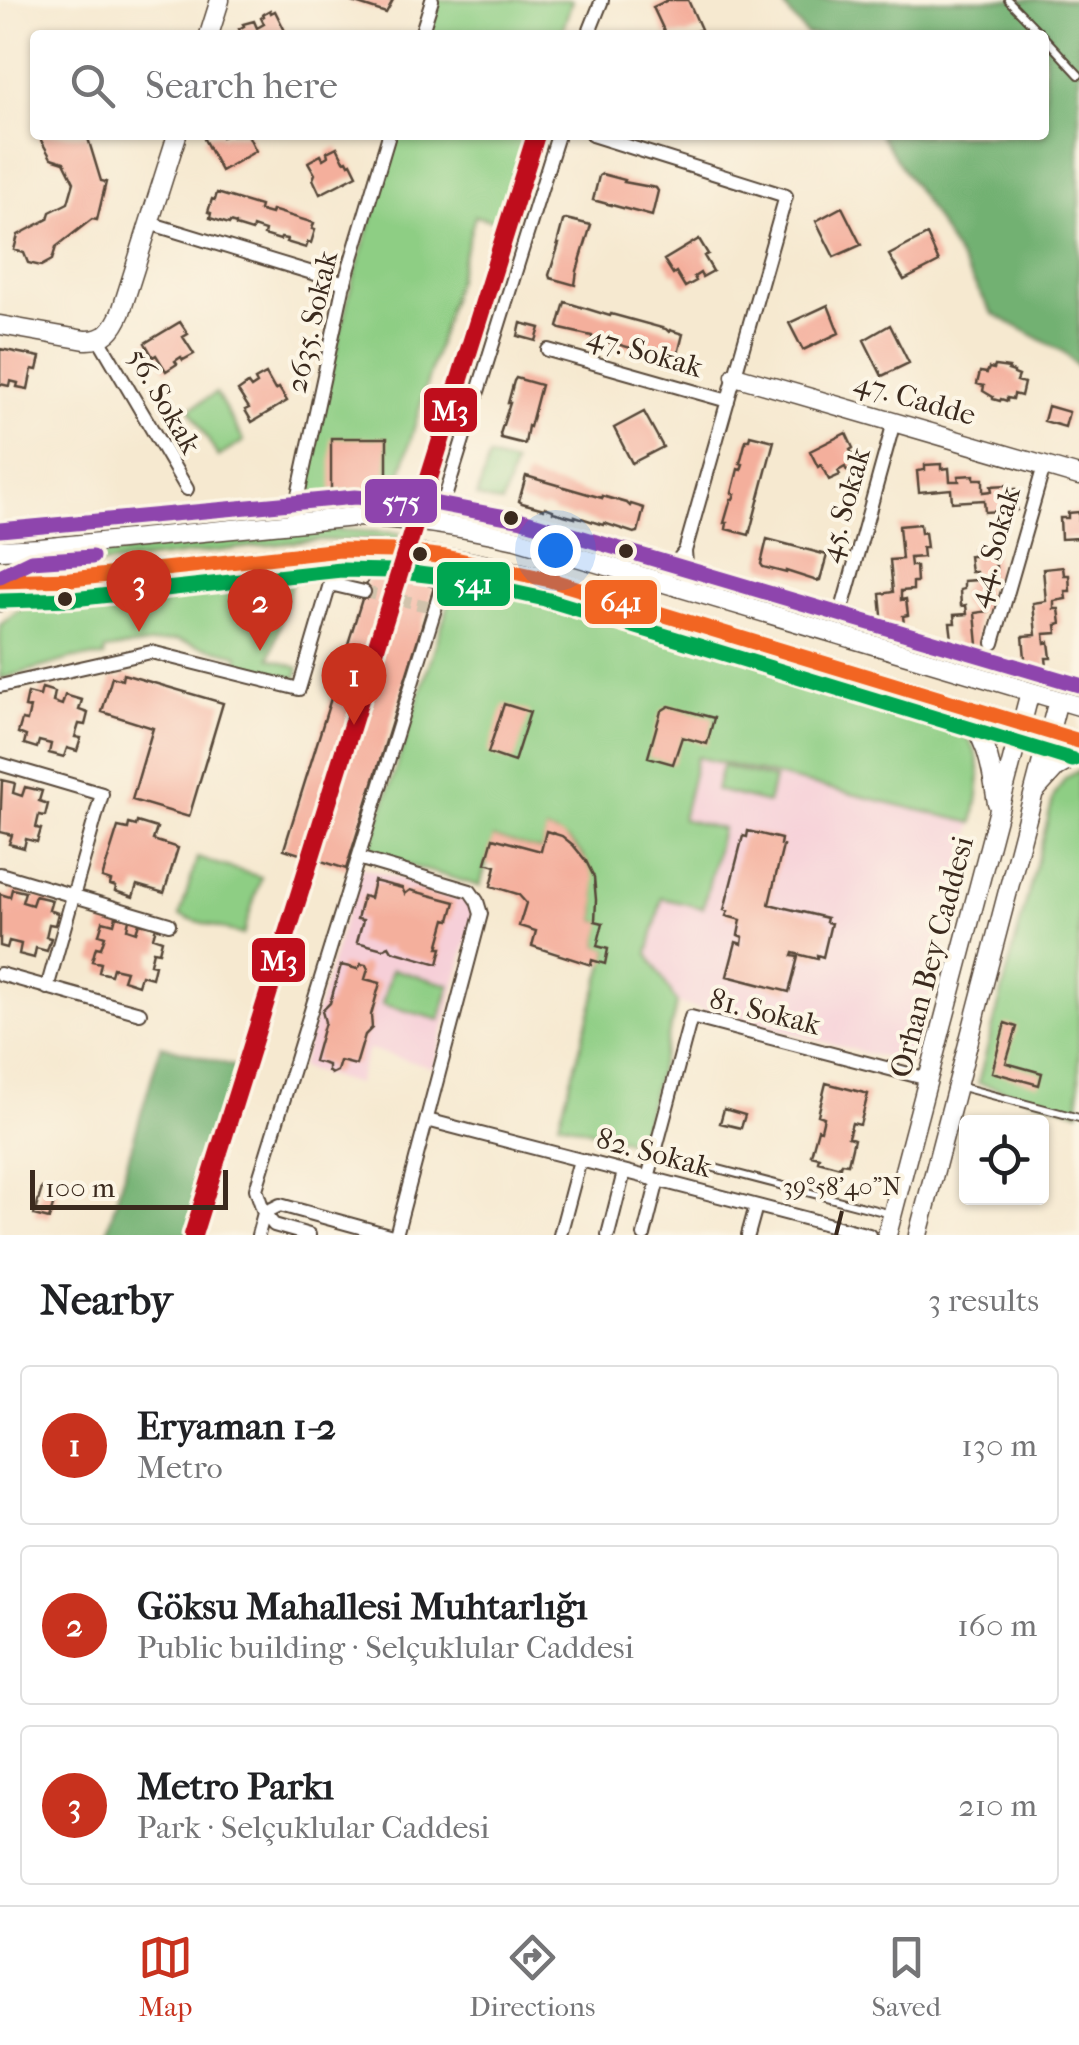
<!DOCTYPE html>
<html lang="en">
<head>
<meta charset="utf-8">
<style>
  :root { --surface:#fff; --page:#f6f6f6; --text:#202124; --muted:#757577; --line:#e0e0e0; --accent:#c8321e }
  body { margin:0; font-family:"IM FELL French Canon",serif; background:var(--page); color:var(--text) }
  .controls { position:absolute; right:30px; bottom:30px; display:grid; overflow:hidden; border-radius:10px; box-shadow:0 2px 8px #0004 }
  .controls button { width:90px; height:90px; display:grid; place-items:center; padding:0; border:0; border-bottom:2px solid var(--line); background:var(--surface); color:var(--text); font:50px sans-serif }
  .scale { position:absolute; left:30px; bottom:25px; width:198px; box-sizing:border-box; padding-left:10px; border:5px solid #3b2a1e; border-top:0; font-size:28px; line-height:35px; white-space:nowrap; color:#3b2a1e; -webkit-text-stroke:8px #fcf5e5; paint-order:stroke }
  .you { position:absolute; left:555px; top:550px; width:35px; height:35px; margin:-25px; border:8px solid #fff; border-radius:50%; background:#1a73e8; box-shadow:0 0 0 15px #1a73e833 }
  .badge { display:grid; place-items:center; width:65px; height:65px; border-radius:50%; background:var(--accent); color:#fff; font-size:32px; font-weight:700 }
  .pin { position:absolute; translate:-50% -82px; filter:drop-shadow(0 2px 5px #0008) }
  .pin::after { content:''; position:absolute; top:52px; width:35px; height:30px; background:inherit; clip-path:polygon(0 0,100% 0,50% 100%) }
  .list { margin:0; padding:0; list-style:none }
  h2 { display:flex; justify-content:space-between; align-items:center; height:130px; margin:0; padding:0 40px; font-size:42px }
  h2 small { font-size:32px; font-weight:400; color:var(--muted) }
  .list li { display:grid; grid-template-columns:65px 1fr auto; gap:30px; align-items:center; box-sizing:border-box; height:160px; margin:0 20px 20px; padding:0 20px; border:2px solid var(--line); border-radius:10px }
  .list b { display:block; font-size:38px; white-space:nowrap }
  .list p { margin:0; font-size:32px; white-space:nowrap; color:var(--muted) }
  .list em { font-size:32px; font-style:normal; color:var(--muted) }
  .icon { flex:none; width:55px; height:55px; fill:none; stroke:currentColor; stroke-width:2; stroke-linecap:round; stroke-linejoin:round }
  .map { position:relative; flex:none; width:1079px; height:1235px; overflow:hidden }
  .search { position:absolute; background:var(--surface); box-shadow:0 2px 8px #0004; left:30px; right:30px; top:30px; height:110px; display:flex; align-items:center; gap:25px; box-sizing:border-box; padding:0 35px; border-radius:10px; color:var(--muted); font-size:38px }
  .sheet { height:670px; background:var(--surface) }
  nav { display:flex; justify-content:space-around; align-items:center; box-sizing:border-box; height:140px; border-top:2px solid var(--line); background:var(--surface); font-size:28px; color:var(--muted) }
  nav a { display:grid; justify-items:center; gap:5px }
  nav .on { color:var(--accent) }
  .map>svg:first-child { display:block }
  .built { fill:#f6cfd8 }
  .green { fill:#8ece84; stroke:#647c51; stroke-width:2.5 }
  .forest { fill:#72b172; stroke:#566e48; stroke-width:2.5 }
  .building { fill:#f4af9c }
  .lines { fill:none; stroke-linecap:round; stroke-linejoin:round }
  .street-tunnel { stroke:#d1c3ac; stroke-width:12; stroke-dasharray:12 6; stroke-linecap:butt }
  .lane-casing { stroke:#574739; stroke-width:10 }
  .street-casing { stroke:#574739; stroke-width:16 }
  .secondary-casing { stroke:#574739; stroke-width:21 }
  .lane { stroke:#fff; stroke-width:6 }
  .street { stroke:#fff; stroke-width:12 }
  .secondary { stroke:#fff; stroke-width:18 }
  .bus-1-casing { stroke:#fcf5e5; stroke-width:22 }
  .bus-2-casing { stroke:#fcf5e5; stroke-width:22 }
  .bus-3-casing { stroke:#fcf5e5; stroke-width:22 }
  .bus-1 { stroke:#f26522; stroke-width:15 }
  .bus-2 { stroke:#00a651; stroke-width:15 }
  .bus-3 { stroke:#8e44ad; stroke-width:15 }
  .metro-1-casing { stroke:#fcf5e5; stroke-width:25 }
  .metro-1 { stroke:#bf0e1c; stroke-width:18 }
  .ticks { fill:none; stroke:#3b2a1e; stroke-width:4 }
  .bus-dot { fill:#3b2a1e; stroke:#fcf5e5; stroke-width:4 }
  .labels { text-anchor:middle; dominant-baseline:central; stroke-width:8; stroke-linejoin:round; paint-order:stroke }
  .street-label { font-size:30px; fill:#3b2a1e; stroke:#fcf5e5 }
  .ticks-label { font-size:25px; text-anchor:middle; fill:#3b2a1e; stroke:#fcf5e5; stroke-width:8; stroke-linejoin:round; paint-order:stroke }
  .line-badge { stroke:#fcf5e5; stroke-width:4 }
  .badge-label { font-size:28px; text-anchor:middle; font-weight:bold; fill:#fff }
</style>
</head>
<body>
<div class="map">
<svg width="1079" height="1235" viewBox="0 0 1079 1235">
  <rect width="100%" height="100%" fill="#fcf5e5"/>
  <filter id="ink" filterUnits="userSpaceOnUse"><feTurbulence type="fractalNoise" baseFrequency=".01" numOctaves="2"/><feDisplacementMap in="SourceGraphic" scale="20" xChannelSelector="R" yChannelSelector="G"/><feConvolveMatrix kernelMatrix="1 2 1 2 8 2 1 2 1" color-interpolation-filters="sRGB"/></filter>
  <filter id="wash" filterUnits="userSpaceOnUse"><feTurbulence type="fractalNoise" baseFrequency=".0048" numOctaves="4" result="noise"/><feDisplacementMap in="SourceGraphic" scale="40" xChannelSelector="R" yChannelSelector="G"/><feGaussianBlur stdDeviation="2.25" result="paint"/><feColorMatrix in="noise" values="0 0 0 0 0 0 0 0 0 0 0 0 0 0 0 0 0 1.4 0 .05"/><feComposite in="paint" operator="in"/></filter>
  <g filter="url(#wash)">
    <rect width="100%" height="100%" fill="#f6e9d0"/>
    <path class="built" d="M 697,757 L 973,823 L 911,1065 L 677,1003 L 648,954 Z
      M 360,867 L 464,897 L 473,909 L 473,915 L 434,1068 L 368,1049 L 357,1084 L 300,1068 Z"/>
    <path class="green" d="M 438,0 L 572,0 L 561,35 L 427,35 Z
      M 397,135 L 530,135 L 503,223 L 475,216 L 393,501 L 303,499 L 349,293 Z
      M 216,393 L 244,441 L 218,457 L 190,409 Z
      M 489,457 L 514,464 L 502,504 L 477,497 Z
      M 340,530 L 400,533 L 398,540 L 320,540 L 288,543 L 59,569 L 58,560 L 288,532 Z
      M 459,572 L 935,714 C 988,739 983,773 973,823 L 697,757 L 682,819 L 722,829 L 703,908 L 662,898 L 648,954 L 677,1003 L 639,1144 L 559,1122 L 608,950 L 597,946 L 602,923 L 595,921 C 598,881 590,844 547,831 L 541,851 L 494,838 L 480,886 L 368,854 Z
      M 294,575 L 270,658 L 299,668 L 296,679 L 238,664 L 238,655 L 176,640 L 105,650 L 104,657 L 74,658 L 0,679 L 0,625 L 19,610 L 33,604 Z
      M 722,766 L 774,779 L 768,803 L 716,790 Z
      M 1079,770 L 1079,1111 L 978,1083 L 1054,796 L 1065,779 Z
      M 197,858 L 261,877 L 243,935 L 180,916 Z
      M 392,969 L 450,985 L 440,1020 L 382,1004 Z"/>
    <path class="forest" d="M 779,0 L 1079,0 L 1079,369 L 1065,353 L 992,313 L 928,207 L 880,135 L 1044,135 L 1044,35 L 807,35 Z
      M 161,1045 L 240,1068 L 189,1235 L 106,1235 Z"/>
    <g id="blocks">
      <path class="building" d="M 393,0 L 386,13 L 349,1 L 349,0 Z
        M 668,0 L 688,0 L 701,29 L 687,35 L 666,35 L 653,7 Z
        M 270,10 L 271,13 L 275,11 L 287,35 L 242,35 L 239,29 L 244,26 L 243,24 L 254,21 L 257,28 L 264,24 L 261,18 L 264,16 L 263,14 Z
        M 38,135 L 87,135 L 101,181 L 106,182 L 97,220 L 92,219 L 56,247 L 52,260 L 41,266 L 28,263 L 24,253 L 14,250 L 18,235 L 48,219 L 50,212 L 68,203 L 74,182 L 64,162 L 51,158 Z
        M 208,135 L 221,135 L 222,137 L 227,135 L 248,135 L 256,151 L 221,171 L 204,139 Z
        M 337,147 L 344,161 L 347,160 L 349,164 L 351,163 L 357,175 L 320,194 L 313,179 L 315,174 L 308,162 L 321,155 L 323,159 L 328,156 L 327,152 Z
        M 602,174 L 625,180 L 624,182 L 656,188 L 658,191 L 652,216 L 593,200 L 599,176 Z
        M 217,193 L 260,206 L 259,210 L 264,212 L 271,214 L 272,210 L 314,223 L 312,229 L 315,230 L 311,243 L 308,242 L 306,248 L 286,242 L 287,239 L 281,238 L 280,240 L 264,235 L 265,231 L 253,227 L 252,231 L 236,226 L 236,224 L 230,222 L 229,224 L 210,218 L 211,213 L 208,212 L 212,199 L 215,200 Z
        M 842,207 L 861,245 L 834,257 L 816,221 Z
        M 566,219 L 591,225 L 577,271 L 575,285 L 550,278 L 549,275 L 559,244 L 557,244 L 563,221 Z
        M 927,235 L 939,262 L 904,280 L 889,255 Z
        M 699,239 L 708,254 L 704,256 L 713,271 L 702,277 L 700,273 L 694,277 L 696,281 L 685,287 L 676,272 L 673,274 L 664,260 Z
        M 565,302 L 610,316 L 611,314 L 666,329 L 669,332 L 670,330 L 683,334 L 677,358 L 673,360 L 643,349 L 642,351 L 620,345 L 618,343 L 615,342 L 614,344 L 592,338 L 592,336 L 561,329 L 558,327 Z
        M 828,305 L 839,333 L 803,350 L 789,323 Z
        M 180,322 L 188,334 L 183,337 L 194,354 L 183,360 L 181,357 L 175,361 L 177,364 L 166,371 L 156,355 L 153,357 L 145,343 Z
        M 521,323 L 540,328 L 536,341 L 518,336 Z
        M 890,325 L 909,363 L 882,376 L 864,340 Z
        M 0,349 L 40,357 L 37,370 L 32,369 L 28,389 L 17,387 L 18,383 L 10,381 L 9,386 L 0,384 Z
        M 995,366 L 1009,368 L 1008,370 L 1014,372 L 1014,374 L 1019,376 L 1017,381 L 1024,383 L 1021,396 L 1014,394 L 1013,399 L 1007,398 L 1007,401 L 1001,399 L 1000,401 L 993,399 L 993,397 L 983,391 L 984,386 L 977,384 L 980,372 L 987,373 L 989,368 L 994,369 Z
        M 266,374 L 275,390 L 279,388 L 287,401 L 252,422 L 245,410 L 249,408 L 238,391 L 248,384 L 251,388 L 257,384 L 255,380 Z
        M 516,378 L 541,385 L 530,427 L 528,426 L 525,444 L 501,438 L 500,434 L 510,403 L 508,403 L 514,381 Z
        M 1048,406 L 1069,412 L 1065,427 L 1044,421 Z
        M 644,412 L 663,447 L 632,463 L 614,428 Z
        M 846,433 L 853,448 L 850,450 L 858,465 L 847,471 L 845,467 L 838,471 L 840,475 L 829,480 L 821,465 L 818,467 L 810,451 Z
        M 750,435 L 774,441 L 749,535 L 726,529 L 727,523 L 724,523 L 731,499 L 733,499 L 735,494 L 732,493 L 738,469 L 741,470 L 743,464 L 740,463 L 746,440 L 749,440 Z
        M 331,438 L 387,438 L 387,490 L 331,491 Z
        M 941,464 L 941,469 L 949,468 L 950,481 L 959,481 L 958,476 L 974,475 L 974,479 L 983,479 L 983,492 L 992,491 L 991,486 L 1007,485 L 1007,490 L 1016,489 L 1017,510 L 985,512 L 984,500 L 952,502 L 951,489 L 919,492 L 917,471 L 925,470 L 925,465 Z
        M 526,476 L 602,498 L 602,496 L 627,503 L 630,506 L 631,504 L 644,508 L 638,532 L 634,533 L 604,523 L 603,525 L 575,516 L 575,518 L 553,512 L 553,510 L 545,507 L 544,509 L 522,503 L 519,501 Z
        M 1079,512 L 1079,538 L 1061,539 L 1060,518 L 1068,518 L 1068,513 Z
        M 920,524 L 921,533 L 925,532 L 927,548 L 922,548 L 923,557 L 910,558 L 911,566 L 916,566 L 917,582 L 913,582 L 913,590 L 901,591 L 901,600 L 906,599 L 908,615 L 903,616 L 904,624 L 883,626 L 880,594 L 893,592 L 890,560 L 902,559 L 899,526 Z
        M 767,539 L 827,555 L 820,580 L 817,581 L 786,571 L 786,573 L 763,567 L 761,564 Z
        M 994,546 L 997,578 L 984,579 L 988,611 L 975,613 L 978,645 L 957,647 L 956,639 L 952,639 L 950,623 L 955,623 L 954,615 L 967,614 L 966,605 L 961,606 L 960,590 L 964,589 L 964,581 L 977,580 L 976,572 L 971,572 L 969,556 L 974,556 L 973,548 Z
        M 372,567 L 434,587 L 346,869 L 284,849 Z
        M 1063,567 L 1064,575 L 1069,575 L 1070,591 L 1065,591 L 1066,599 L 1054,601 L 1054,609 L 1059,609 L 1061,624 L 1056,625 L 1057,633 L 1044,634 L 1045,643 L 1049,642 L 1051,658 L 1046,658 L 1047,667 L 1026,669 L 1023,636 L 1036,635 L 1033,603 L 1046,601 L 1043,569 Z
        M 123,674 L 223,703 L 189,817 L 132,800 L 153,728 L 102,712 L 112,677 L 122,680 Z
        M 42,688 L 55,692 L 53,702 L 62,705 L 65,695 L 82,700 L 79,710 L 88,713 L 85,725 L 79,724 L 75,737 L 81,738 L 77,751 L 67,748 L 64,757 L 49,753 L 51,744 L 39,741 L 37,748 L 24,744 L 26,736 L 18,733 L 22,720 L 27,721 L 30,708 L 25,707 L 28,693 L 40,696 Z
        M 504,704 L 530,712 L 514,762 L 488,753 Z
        M 669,706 L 714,718 L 707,744 L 682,737 L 673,764 L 648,757 L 661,711 Z
        M 2,780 L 15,783 L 13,793 L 22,796 L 25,787 L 42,791 L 39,801 L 48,804 L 45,816 L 39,815 L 36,828 L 41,829 L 37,842 L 26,839 L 24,848 L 9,844 L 12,835 L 0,832 Z
        M 137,822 L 157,828 L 153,840 L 178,848 L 164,893 L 137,885 L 133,897 L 115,891 L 116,887 L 110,885 L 111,881 L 102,878 L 118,827 L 128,829 L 129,824 L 136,826 Z
        M 546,831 L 562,836 L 573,845 L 586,861 L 594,877 L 596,900 L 595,921 L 603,923 L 597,946 L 608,949 L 605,964 L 592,960 L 591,965 L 532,946 L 536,931 L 519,926 L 526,903 L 518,894 L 491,886 L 496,866 L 486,863 L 493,838 L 541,851 Z
        M 748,831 L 781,839 L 780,845 L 783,846 L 769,904 L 827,918 L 826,922 L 831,923 L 823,957 L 817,955 L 817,959 L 793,953 L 792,956 L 798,957 L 789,992 L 727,976 L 736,942 L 742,944 L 743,937 L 738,935 L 741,920 L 726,916 L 728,911 L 724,910 L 743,836 L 747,837 Z
        M 374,881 L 402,888 L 405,894 L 410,890 L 455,902 L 450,920 L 446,919 L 438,948 L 442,948 L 438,964 L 392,951 L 389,946 L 383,949 L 357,942 L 363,920 L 357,919 L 363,896 L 370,898 Z
        M 12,889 L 25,892 L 22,902 L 32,905 L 35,896 L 52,900 L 49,910 L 58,913 L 55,925 L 49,924 L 46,937 L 51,938 L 47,951 L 36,948 L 34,958 L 19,954 L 21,944 L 9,941 L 7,948 L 0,946 L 0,894 L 10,897 Z
        M 116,916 L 129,919 L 127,929 L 136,932 L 139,923 L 156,927 L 153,937 L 162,940 L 159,952 L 153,951 L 150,964 L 155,965 L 152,978 L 141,975 L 138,985 L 123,980 L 126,971 L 113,968 L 111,975 L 99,972 L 101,963 L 92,961 L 96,947 L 101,948 L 105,936 L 99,934 L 103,921 L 114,924 Z
        M 361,964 L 366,965 L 368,969 L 365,979 L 380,983 L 371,1015 L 372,1028 L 365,1035 L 356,1065 L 340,1061 L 337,1071 L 331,1074 L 328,1071 L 328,1065 L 314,1061 L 325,1022 L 322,1011 L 330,1003 L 341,965 L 358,969 Z
        M 1005,1023 L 1017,1027 L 1006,1063 L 1042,1073 L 1039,1085 L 992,1072 Z
        M 826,1083 L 868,1094 L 860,1125 L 852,1123 L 848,1137 L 854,1139 L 848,1164 L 841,1163 L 840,1167 L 818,1161 L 819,1157 L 811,1155 L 818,1129 L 821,1130 L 824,1117 L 818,1115 Z
        M 724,1109 L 745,1115 L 741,1128 L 720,1123 Z
        M 42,1188 L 57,1192 L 49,1219 L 34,1215 Z"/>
    </g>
  </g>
  <g filter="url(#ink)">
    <use href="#blocks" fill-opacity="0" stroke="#574739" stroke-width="2.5"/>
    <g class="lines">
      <path class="street-tunnel" d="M 364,592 L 428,606"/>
      <defs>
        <path id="lane" d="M 1008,0 L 1042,35
          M 1044,37 L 1079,75
          M 958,1086 L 1079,1118
          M 657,1153 L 891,1214"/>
        <path id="street" d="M 421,35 L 432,0
          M 588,35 L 602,0
          M 592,135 L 786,196 L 685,551
          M 149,223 L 345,283
          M 99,339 L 187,489
          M 548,350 L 728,401
          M 292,523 L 343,288 L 389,135
          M 437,523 L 558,135
          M 661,582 L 685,551 L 688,590
          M 330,584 L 364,592
          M 844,602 L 894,422
          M 993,643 L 1044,466
          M 0,686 L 151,652 L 299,689 L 340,550
          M 0,764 L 102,794 L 47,988
          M 358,858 L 470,891 L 477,901 L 481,914 L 396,1235
          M 0,874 L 169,924
          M 0,974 L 140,1013
          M 427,1120 L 869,1235
          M 648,1178 L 691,1017 L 928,1079
          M 264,1213 L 280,1205 L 389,1235
          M 264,1213 L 274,1225 L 309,1235
          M 258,1235 L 264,1213 L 256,1189 L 451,557
          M 560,1235 L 580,1160
          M 608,1235 L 624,1172
          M 644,1235 L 658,1180
          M 748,1235 L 756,1206"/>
        <path id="secondary" d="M 209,35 L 220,0
          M 0,325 L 85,340 C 105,341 114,329 121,312 L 177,135
          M 735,376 L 1079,476
          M 0,550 L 40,548 L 354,517 C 409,518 462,527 516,539 L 1079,706
          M 0,581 L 71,579 L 340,550 C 414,547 479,562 550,580 L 1079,741
          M 0,602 L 30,583
          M 957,705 C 987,735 991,763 997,803
          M 1037,789 L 1057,767 L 1079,755
          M 887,1235 L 1030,692
          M 918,1235 L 1058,700"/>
      </defs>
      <use href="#lane" class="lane-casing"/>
      <use href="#street" class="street-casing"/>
      <use href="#secondary" class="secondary-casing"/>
      <use href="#lane" class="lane"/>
      <use href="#street" class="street"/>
      <use href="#secondary" class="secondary"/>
      <defs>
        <path id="bus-1" d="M 0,581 L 71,579 L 340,550 L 394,551 L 446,557 L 550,580 L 1079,741"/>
        <path id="bus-2" d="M 1,601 L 73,599 L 341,570 L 393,571 L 443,577 L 545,599 L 1073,760"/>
        <path id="bus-3" d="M 0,530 L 355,497 L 438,504 L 522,520 L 1079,685
          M 0,576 L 31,561 L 92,557"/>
      </defs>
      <use href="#bus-1" class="bus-1-casing"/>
      <use href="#bus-2" class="bus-2-casing"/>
      <use href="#bus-3" class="bus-3-casing"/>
      <use href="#bus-1" class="bus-1"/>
      <use href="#bus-2" class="bus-2"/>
      <use href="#bus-3" class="bus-3"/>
      <defs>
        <path id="metro-1" d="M 193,1235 L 536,135"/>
      </defs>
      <use href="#metro-1" class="metro-1-casing"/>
      <use href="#metro-1" class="metro-1"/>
    </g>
  </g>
  <path class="ticks" d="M 836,1235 L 842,1211"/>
  <g class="bus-dot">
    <circle cx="511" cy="518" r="9"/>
    <circle cx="626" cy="551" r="9"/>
    <circle cx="420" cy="554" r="9"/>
    <circle cx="65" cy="599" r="9"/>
  </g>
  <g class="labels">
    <g class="street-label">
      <text transform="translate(312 322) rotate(-77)">2635. Sokak</text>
      <text transform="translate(645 352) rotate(16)">47. Sokak</text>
      <text transform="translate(915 399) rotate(16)">47. Cadde</text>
      <text transform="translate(164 401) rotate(60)">56. Sokak</text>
      <text transform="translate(845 505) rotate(-74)">45. Sokak</text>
      <text transform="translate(994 547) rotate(-74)">44. Sokak</text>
      <text transform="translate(932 957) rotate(-75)">Orhan Bey Caddesi</text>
      <text transform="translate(765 1012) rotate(14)">81. Sokak</text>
      <text transform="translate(654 1153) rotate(15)">82. Sokak</text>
    </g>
  </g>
  <g class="ticks-label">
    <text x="842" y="1195">39°58'40"N</text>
  </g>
  <g class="line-badge">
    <rect x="422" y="386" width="57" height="48" rx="10" fill="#bf0e1c"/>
    <rect x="363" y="477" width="76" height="48" rx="10" fill="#8e44ad"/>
    <rect x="435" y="560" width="77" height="48" rx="10" fill="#00a651"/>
    <rect x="583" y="578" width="76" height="48" rx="10" fill="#f26522"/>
    <rect x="250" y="936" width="57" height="48" rx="10" fill="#bf0e1c"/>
  </g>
  <g class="badge-label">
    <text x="450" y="420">M3</text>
    <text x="401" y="511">575</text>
    <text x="473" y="593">541</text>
    <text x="621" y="611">641</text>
    <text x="279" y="970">M3</text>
  </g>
</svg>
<div class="controls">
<button><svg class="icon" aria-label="locate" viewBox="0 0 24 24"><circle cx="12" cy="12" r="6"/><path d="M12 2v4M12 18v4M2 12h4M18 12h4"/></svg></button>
</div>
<div class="scale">100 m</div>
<div class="you"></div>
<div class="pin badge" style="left:354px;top:725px">1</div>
<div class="pin badge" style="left:260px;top:651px">2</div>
<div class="pin badge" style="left:139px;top:632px">3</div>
<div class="search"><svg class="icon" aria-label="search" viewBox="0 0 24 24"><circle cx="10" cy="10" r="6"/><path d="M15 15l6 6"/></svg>Search here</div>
</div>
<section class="sheet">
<h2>Nearby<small>3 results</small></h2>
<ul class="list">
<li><span class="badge">1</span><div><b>Eryaman 1-2</b><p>Metro</p></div><em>130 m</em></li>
<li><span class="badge">2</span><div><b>Göksu Mahallesi Muhtarlığı</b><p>Public building · Selçuklular Caddesi</p></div><em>160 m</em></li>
<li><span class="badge">3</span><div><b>Metro Parkı</b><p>Park · Selçuklular Caddesi</p></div><em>210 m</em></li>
</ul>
</section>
<nav>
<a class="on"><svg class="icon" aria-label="map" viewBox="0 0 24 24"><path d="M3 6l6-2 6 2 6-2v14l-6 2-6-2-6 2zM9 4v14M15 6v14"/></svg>Map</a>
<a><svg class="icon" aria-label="directions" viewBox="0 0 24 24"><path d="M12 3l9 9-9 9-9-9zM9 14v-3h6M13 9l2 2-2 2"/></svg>Directions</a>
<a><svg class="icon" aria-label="saved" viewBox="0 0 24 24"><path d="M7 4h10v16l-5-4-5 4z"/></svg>Saved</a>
</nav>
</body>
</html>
